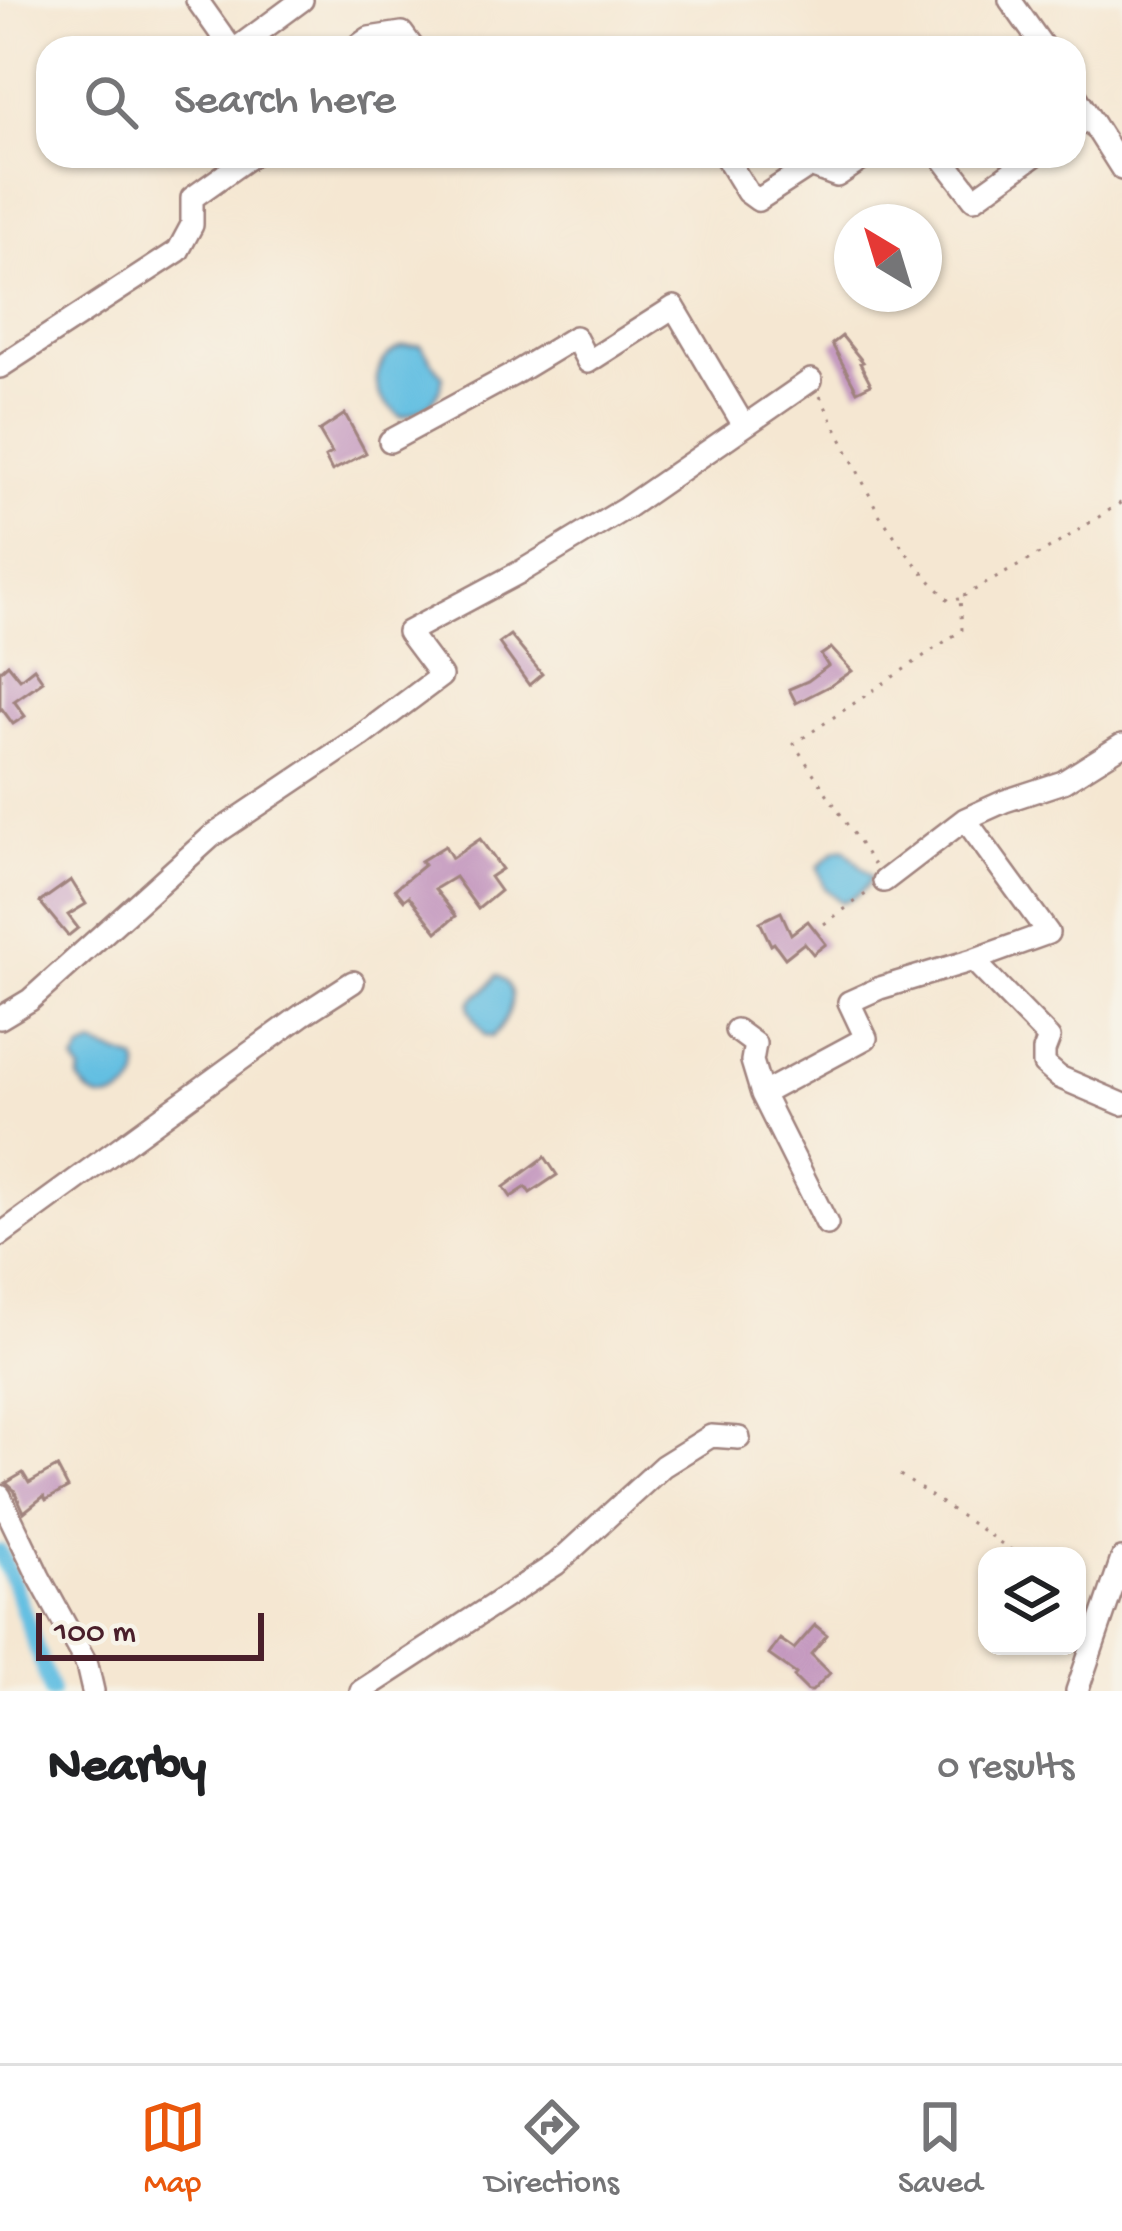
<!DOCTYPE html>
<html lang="en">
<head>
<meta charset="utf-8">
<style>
  :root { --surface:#fff; --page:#f2f2f2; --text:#202124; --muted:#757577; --line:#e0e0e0; --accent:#ea580c }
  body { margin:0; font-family:"Gochi Hand",sans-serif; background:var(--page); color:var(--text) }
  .controls { position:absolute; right:36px; bottom:36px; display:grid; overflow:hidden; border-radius:24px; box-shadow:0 3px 9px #0004 }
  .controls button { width:108px; height:108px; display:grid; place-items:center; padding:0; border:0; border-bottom:3px solid var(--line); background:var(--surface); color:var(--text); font:60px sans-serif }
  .compass { position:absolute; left:834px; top:204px; width:108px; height:108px; border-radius:50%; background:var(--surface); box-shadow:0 3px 9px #0004; rotate:322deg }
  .scale { position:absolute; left:36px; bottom:30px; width:228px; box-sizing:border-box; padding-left:12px; border:6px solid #4a1f2b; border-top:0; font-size:33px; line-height:42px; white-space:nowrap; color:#4a1f2b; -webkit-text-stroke:9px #f7f3e8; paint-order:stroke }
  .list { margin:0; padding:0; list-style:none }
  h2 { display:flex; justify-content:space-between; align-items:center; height:156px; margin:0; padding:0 48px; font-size:51px }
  h2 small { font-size:39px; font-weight:400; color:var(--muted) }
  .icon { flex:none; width:66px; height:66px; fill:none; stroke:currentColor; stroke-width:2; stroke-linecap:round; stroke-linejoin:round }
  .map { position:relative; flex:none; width:1122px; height:1691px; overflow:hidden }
  .search { position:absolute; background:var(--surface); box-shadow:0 3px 9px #0004; left:36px; right:36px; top:36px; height:132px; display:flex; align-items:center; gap:30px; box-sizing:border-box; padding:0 42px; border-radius:36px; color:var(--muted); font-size:45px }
  .sheet { height:372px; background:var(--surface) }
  nav { display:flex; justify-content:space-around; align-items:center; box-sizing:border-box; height:168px; border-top:3px solid var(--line); background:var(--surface); font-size:33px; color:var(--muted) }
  nav a { display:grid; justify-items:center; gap:6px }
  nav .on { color:var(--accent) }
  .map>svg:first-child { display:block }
  .water { fill:#64bfe2; stroke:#576f86; stroke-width:3 }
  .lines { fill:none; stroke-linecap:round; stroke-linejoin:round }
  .canal { stroke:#64bfe2; stroke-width:16 }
  .building { fill:#c499bf }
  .minor-casing { stroke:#a0837e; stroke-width:26 }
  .path { stroke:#a0837e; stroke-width:3; stroke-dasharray:3 9; stroke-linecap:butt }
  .minor { stroke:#fff; stroke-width:21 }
</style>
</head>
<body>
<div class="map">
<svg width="1122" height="1691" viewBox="0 0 1122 1691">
  <rect width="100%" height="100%" fill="#f7f3e8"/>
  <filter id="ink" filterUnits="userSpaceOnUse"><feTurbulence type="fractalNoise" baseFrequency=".00833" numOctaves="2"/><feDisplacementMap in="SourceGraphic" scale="24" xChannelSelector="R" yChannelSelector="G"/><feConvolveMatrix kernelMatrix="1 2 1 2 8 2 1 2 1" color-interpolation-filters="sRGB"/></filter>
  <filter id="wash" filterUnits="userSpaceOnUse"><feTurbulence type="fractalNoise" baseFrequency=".004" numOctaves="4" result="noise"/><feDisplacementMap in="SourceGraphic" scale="48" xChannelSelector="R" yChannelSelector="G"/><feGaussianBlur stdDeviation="2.7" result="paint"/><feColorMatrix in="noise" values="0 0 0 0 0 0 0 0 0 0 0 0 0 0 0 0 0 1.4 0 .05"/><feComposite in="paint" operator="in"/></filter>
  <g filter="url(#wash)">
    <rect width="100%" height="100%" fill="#f5e7d2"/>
    <path class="water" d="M 421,345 L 443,377 C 438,403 425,410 401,417 C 395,411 384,403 380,395 C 371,377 383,354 401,347 C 407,345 414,346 421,345 Z
      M 844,849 L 872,877 C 866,890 855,898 841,902 L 825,888 L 818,867 L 835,851 Z
      M 497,975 C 522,989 510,1020 492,1037 L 485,1035 C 454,990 476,1008 497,975 Z
      M 93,1045 L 136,1060 C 149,1088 111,1107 93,1095 C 87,1092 83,1085 79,1080 L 81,1072 L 75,1062 L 82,1050 Z"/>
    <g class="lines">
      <path class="canal" d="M 0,1552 L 14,1584 L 51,1691"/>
    </g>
    <g id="blocks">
      <path class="building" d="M 842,336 L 863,362 L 860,363 L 871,384 L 857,391 L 832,344 Z
        M 345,414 L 366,453 L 332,471 L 325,457 L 332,453 L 319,431 Z
        M 510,635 L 542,674 L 529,685 L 499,643 Z
        M 831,648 L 852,671 L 833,684 L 796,703 L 789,689 L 808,681 L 828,666 L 821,655 Z
        M 8,664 L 20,679 L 34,668 L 43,681 L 14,701 L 25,716 L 13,724 L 2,709 L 0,710 L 0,671 Z
        M 480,839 L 502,869 L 490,877 L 500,891 L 478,909 L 455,877 L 435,889 L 456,916 L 437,932 L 409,896 L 404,900 L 395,889 L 424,865 L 421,861 L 445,846 L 452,858 Z
        M 71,880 L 86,904 L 68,915 L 78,928 L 68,936 L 40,902 Z
        M 781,912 L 791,934 L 808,921 L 826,944 L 813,954 L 804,943 L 785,958 L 774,943 L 771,945 L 760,922 Z
        M 545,1157 L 557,1175 L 530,1193 L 526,1187 L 511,1197 L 504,1187 Z
        M 57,1467 L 68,1488 L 46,1500 L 44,1496 L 24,1512 L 14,1490 L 6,1483 L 23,1473 L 29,1483 Z
        M 815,1625 L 827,1635 L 811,1654 L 830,1673 L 812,1691 L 808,1691 L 794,1677 L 796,1674 L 769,1655 L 780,1639 L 794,1649 Z"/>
    </g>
  </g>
  <g filter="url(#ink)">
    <use href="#blocks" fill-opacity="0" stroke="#a0837e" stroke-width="3"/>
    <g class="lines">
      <defs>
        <path id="minor" d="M 197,0 L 231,48
          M 1010,0 L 1044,48
          M 237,48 L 302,0
          M 355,48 L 369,38 L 402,33 L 413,48
          M 1074,93 L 1089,117
          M 1074,127 L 1089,117 L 1122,169
          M 725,156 L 747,192 L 758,200 L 810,166 L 837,176 L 867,156
          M 941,156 L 974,199 L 1034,156
          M 0,367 L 178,251 L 192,225 L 192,198 L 251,156
          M 390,441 L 512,375 L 575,337 L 588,362 L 674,307 L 743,424
          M 965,819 L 1005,801 L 1063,782 L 1122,745
          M 973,960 L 1049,1038 L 1044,1051 L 1044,1064 L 1059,1077 L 1122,1104
          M 0,1018 L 30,1000 L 212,836 L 361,736 L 441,676 L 408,632 L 522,571 L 626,508 L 811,380
          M 736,1030 L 755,1044 L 752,1061 L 762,1094 L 827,1224
          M 762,1094 L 866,1038 L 849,1002 L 880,988 L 973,960 L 1048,933 L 965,819 L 884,881
          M 0,1235 L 302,1015 L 353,982
          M 0,1496 L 39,1577 L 87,1665 L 93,1691
          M 361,1691 L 556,1564 L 663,1466 L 711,1436 L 739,1438
          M 1077,1691 L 1122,1559"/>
      </defs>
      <use href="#minor" class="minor-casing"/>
      <path class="path" d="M 820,396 L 879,514 L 911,559 L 949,601 L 959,599
        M 874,865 L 794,744 L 962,630 L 960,598 L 1052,547 L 1122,502
        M 824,924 L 867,893
        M 900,1475 L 1020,1556
        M 1077,1588 L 1091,1596"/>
      <use href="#minor" class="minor"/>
    </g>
  </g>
</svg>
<div class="controls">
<button><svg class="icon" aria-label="layers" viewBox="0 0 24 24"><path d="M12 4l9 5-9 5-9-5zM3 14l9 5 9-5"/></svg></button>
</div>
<svg class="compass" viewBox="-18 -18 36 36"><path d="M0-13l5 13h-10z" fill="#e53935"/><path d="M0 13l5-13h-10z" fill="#757577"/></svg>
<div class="scale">100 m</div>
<div class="search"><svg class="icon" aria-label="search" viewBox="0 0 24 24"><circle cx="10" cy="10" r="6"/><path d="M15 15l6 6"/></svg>Search here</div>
</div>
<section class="sheet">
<h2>Nearby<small>0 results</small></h2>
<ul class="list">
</ul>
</section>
<nav>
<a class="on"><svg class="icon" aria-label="map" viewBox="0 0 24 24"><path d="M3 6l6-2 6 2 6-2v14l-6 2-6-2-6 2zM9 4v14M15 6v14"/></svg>Map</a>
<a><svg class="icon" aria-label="directions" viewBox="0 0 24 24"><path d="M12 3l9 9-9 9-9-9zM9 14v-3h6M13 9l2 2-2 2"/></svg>Directions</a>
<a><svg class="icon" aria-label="saved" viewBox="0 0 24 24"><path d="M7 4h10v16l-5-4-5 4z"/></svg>Saved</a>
</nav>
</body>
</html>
